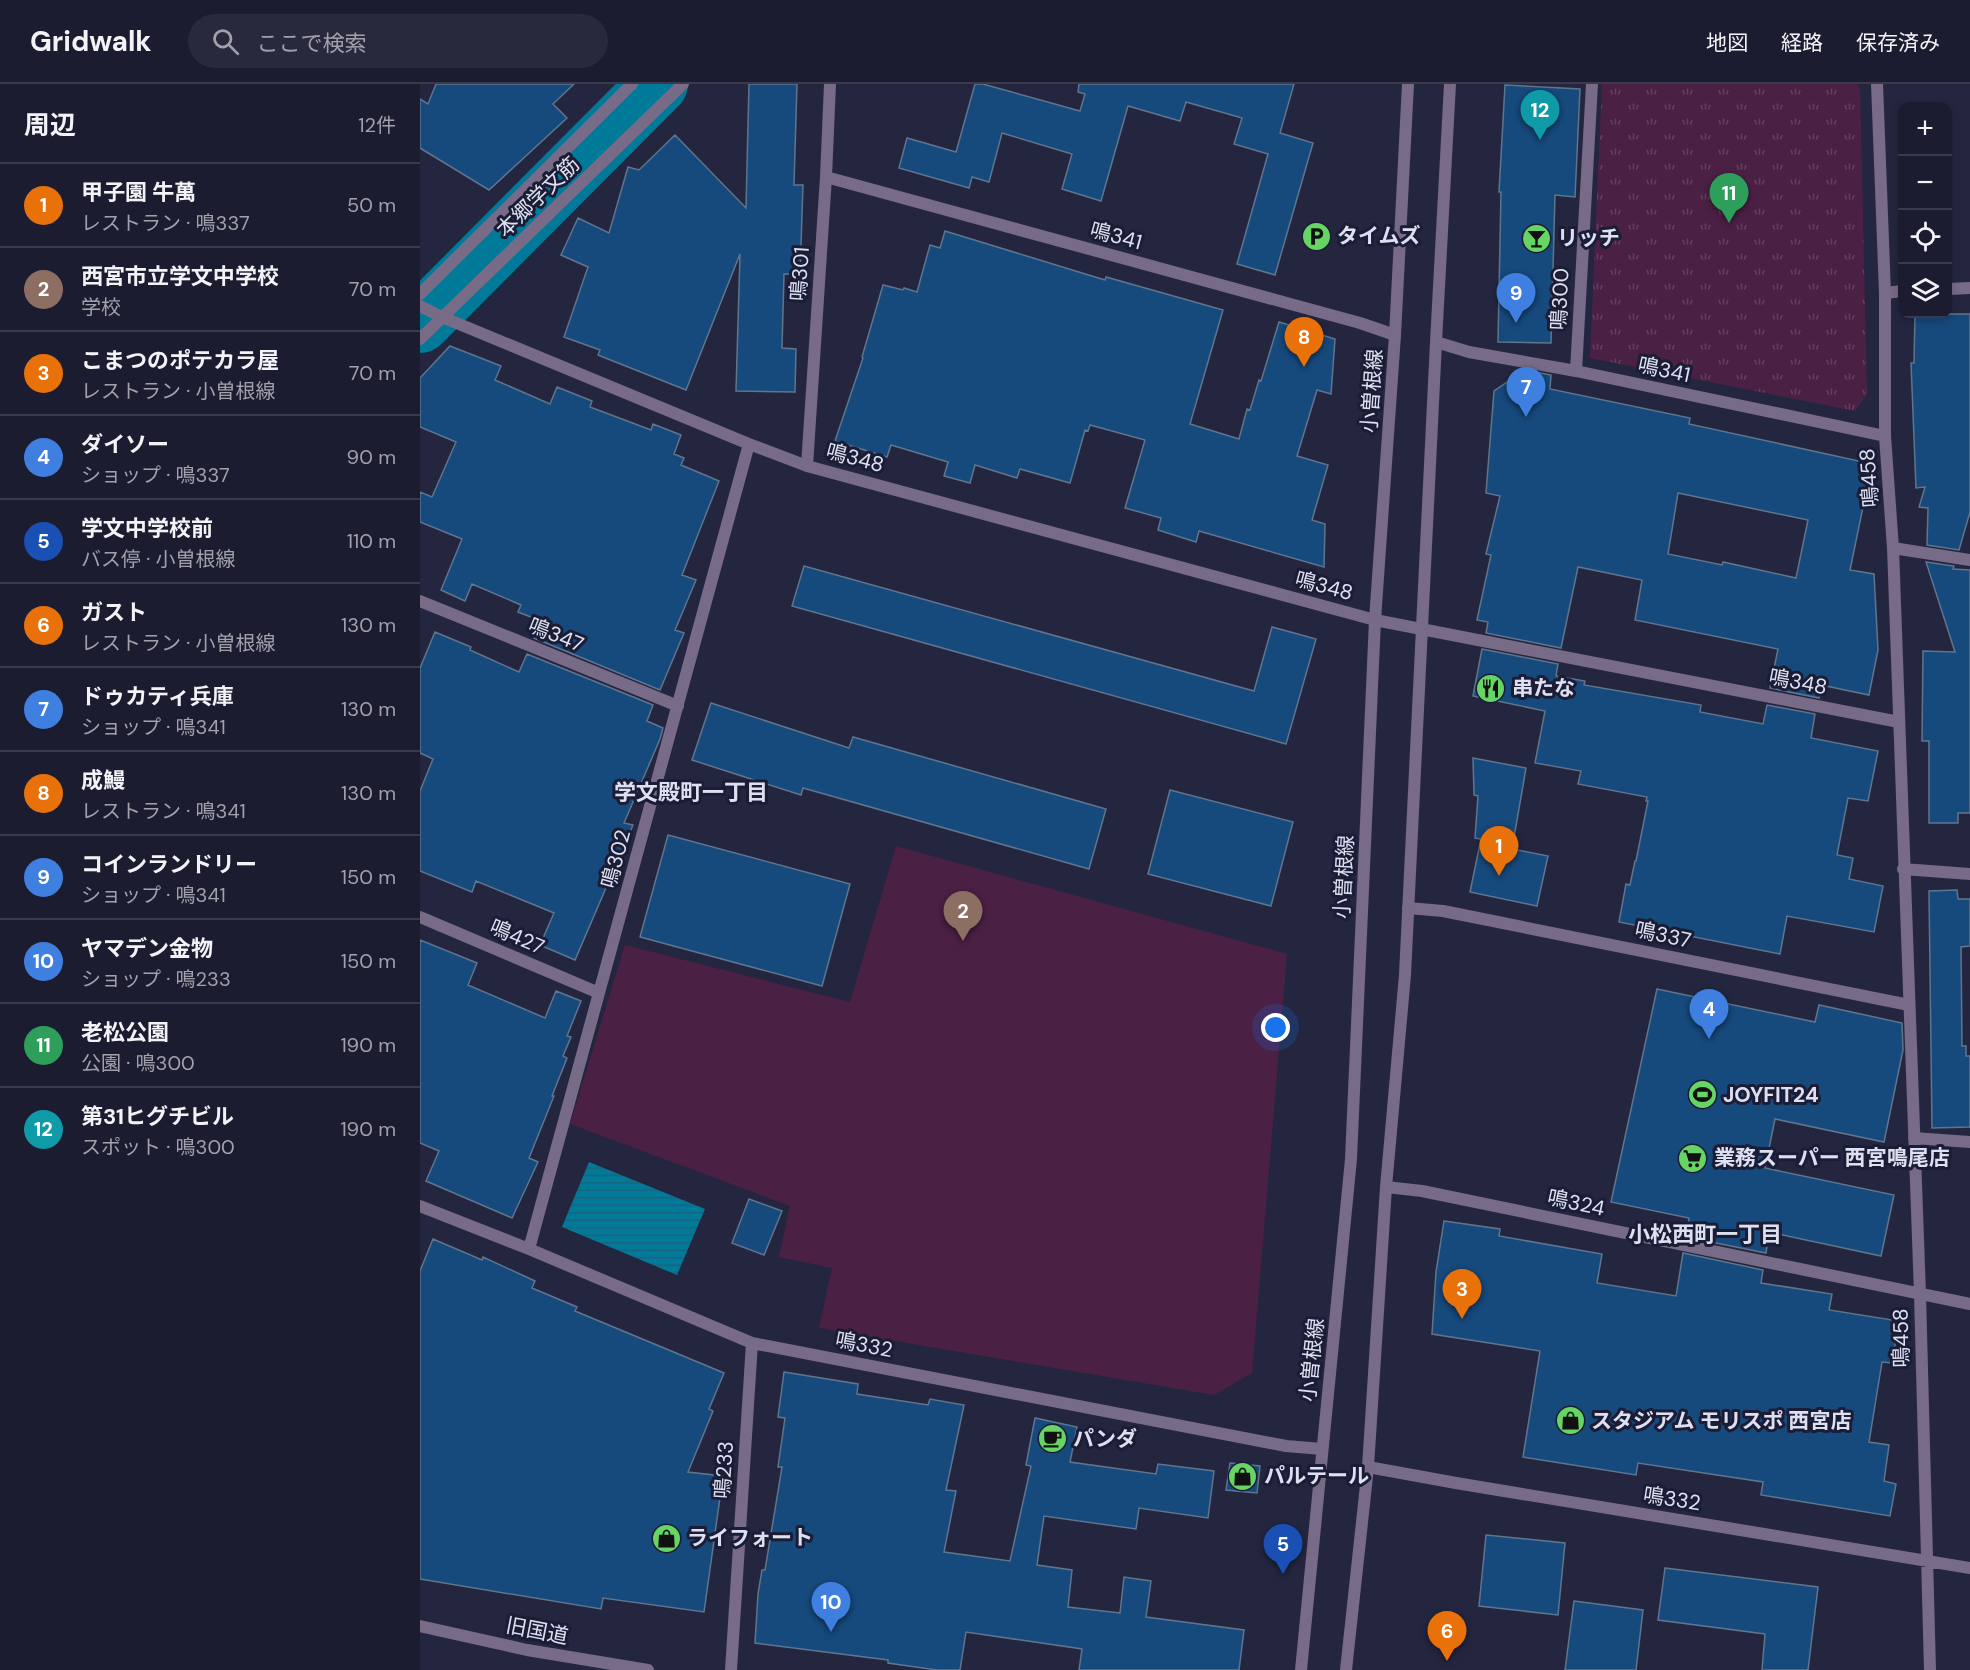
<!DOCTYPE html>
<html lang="ja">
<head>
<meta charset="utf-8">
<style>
  :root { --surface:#1b1c30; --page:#28293c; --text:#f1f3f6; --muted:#a0a1ab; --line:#393a4c; --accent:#bca0f2 }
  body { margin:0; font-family:"DM Sans","Noto Sans JP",sans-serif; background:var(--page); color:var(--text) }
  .controls { position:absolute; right:18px; top:18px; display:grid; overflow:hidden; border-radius:12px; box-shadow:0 3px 9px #0003 }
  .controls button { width:54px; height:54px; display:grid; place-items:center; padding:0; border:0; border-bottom:2px solid var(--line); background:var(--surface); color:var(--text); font:30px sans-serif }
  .you { position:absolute; left:856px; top:944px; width:21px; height:21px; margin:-15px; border:4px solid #fff; border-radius:50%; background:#1a73e8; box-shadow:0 0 0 9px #1a73e833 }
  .badge { display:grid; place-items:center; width:39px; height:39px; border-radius:50%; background:var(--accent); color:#fff; font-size:20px; font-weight:700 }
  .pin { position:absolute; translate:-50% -50px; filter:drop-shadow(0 2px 3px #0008) }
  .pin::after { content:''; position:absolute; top:32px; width:21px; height:18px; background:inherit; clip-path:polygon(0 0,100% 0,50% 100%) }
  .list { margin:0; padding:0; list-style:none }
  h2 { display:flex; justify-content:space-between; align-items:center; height:78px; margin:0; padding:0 24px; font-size:26px }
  h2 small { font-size:20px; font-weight:400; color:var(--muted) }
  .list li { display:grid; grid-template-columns:39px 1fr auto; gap:18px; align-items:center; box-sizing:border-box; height:84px; padding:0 24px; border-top:2px solid var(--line) }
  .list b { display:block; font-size:22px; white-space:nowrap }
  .list p { margin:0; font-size:20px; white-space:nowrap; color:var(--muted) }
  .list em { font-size:20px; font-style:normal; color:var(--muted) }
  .icon { flex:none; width:33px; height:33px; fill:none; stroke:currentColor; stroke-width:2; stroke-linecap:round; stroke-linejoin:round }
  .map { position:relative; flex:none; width:1550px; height:1586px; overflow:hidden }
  header { display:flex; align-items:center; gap:36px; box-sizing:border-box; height:84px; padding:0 30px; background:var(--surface); border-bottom:2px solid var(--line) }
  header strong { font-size:28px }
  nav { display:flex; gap:33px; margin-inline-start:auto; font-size:21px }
  .search { width:420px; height:54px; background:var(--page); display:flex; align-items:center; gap:15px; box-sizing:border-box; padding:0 21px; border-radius:33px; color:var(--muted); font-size:22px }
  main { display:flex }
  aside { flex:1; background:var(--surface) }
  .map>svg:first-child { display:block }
  .park { fill:url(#park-tufts) }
  .pitch { fill:#4b2045 }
  .water { fill:url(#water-rules) }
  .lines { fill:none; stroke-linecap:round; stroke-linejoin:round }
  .river { stroke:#017999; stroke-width:60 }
  .building { fill:#16497c; stroke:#5f758e; stroke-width:1.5; fill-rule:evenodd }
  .minor { stroke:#786b87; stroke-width:12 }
  .tertiary { stroke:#786b87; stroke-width:12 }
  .labels { text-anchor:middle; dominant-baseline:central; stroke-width:6; stroke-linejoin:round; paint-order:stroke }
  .street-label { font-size:21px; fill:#dde0f1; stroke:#1b1c35 }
  .poi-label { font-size:21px; font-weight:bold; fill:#dde0f1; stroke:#1b1c35; text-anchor:start }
  .neighbourhood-label { font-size:22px; font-weight:bold; fill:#dde0f1; stroke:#1b1c35 }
</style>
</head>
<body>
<header>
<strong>Gridwalk</strong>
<div class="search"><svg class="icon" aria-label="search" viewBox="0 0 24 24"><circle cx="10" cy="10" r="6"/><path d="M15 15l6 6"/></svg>ここで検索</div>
<nav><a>地図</a><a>経路</a><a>保存済み</a></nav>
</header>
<main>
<aside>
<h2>周辺<small>12件</small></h2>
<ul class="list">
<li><span class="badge" style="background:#e8710a">1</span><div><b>甲子園 牛萬</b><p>レストラン · 鳴337</p></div><em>50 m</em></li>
<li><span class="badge" style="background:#8d6e63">2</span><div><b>西宮市立学文中学校</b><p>学校</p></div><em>70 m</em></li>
<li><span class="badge" style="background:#e8710a">3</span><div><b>こまつのポテカラ屋</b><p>レストラン · 小曽根線</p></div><em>70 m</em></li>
<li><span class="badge" style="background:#3f7fe0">4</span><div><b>ダイソー</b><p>ショップ · 鳴337</p></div><em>90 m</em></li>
<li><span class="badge" style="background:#1a4fb4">5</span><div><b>学文中学校前</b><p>バス停 · 小曽根線</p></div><em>110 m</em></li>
<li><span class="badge" style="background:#e8710a">6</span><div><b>ガスト</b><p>レストラン · 小曽根線</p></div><em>130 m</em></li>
<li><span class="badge" style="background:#3f7fe0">7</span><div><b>ドゥカティ兵庫</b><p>ショップ · 鳴341</p></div><em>130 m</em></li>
<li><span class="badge" style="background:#e8710a">8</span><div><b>成鰻</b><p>レストラン · 鳴341</p></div><em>130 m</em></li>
<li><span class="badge" style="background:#3f7fe0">9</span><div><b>コインランドリー</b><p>ショップ · 鳴341</p></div><em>150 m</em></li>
<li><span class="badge" style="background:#3f7fe0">10</span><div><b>ヤマデン金物</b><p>ショップ · 鳴233</p></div><em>150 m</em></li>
<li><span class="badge" style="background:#2e9e5b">11</span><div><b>老松公園</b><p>公園 · 鳴300</p></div><em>190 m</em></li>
<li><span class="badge" style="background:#0f9aa8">12</span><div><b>第31ヒグチビル</b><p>スポット · 鳴300</p></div><em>190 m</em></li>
</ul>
</aside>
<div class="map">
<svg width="1550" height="1586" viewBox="0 0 1550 1586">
  <defs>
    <pattern id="park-tufts" width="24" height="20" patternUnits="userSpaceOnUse" patternTransform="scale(1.5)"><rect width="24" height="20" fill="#4b2045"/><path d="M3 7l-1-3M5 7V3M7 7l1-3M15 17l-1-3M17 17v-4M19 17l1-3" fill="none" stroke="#644060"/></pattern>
    <pattern id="water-rules" width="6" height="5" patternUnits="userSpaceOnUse" patternTransform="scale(1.5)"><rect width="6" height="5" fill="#017999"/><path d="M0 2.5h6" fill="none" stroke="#1b6379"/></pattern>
  </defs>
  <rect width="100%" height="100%" fill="#242640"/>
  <path class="park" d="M 1182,0 L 1437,0 L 1440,4 L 1447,310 L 1435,327 L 1170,274 Z"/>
  <path class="pitch" d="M 476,762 L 867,870 L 832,1289 L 794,1311 L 399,1244 L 412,1184 L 359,1173 L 370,1122 L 150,1040 L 205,861 L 430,918 Z"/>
  <path class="water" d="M 169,1078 L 285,1125 L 257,1191 L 142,1143 Z"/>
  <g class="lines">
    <path class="river" d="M 0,239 L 238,0"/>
  </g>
  <path class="building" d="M 16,0 L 154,0 L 133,20 L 147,34 L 69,106 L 0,64 L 0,15 L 8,20 Z
    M 329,0 L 377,0 L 374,101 L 383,101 L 380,190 L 364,190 L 362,264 L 376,265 L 375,308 L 316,307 L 320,170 L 266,306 L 178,271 L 180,266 L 144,253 L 168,183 L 141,171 L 158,134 L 189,149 L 208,83 L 219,86 L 255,51 L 326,124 Z
    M 555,0 L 563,0 L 660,27 L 665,10 L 658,8 L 659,0 L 874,0 L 860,49 L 893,59 L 855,191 L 817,180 L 848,70 L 814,60 L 822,34 L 766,18 L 760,37 L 708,22 L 681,117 L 642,105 L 652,70 L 582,49 L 569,98 L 552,93 L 549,104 L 479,84 L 487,54 L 536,68 Z
    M 1085,1 L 1160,5 L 1155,113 L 1135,111 L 1131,259 L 1078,258 L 1081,108 L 1079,108 Z
    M 525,147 L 685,196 L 686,193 L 803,226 L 770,340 L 819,355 L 827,325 L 830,326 L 839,296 L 841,297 L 859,238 L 915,255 L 911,310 L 897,306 L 877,372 L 908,381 L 892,436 L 905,440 L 904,483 L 779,447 L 776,458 L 738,446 L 741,434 L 705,424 L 725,356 L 670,341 L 668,347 L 665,346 L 650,399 L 600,385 L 597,394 L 555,381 L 550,399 L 524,392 L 528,378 L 471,361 L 467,373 L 415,357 L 443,274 L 442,273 L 463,201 L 483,206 L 484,204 L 497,208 L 510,161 L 520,164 Z
    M 1495,230 L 1550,230 L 1550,428 L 1539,466 L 1507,461 L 1508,424 L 1499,423 L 1505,403 L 1496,404 L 1491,279 L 1494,279 Z
    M 30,262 L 81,282 L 75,296 L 130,320 L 137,303 L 172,317 L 170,323 L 231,346 L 233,340 L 261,351 L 254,370 L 264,374 L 261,381 L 299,397 L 262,491 L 276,496 L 255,546 L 264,549 L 240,606 L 114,554 L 121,537 L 98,528 L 101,521 L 52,500 L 45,517 L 21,506 L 42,455 L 0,438 L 0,408 L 12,413 L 36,358 L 0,343 L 0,294 Z
    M 1105,286 L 1131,291 L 1130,305 L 1270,334 L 1269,340 L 1448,379 L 1449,394 L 1430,486 L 1454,490 L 1458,566 L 1449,611 L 1401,601 L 1399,614 L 1350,604 L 1358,565 L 1215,536 L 1222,496 L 1158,483 L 1141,564 L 1066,549 L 1068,538 L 1057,536 L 1071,471 L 1066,470 L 1080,412 L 1066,409 L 1074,307 ZM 1258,409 L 1388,436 L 1376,494 L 1303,478 L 1302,481 L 1248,470 Z
    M 1506,478 L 1534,482 L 1533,485 L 1550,486 L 1550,729 L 1538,729 L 1538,739 L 1509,739 L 1509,657 L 1502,657 L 1503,567 L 1535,568 Z
    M 384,482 L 834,607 L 852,543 L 896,555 L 866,660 L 372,522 Z
    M 15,548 L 51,563 L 50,566 L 99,588 L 107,570 L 233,621 L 227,637 L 243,644 L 240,655 L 204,739 L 213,741 L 155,876 L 120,861 L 134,829 L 56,797 L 52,808 L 0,787 L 0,707 L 13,675 L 0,669 L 0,584 Z
    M 1062,565 L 1138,580 L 1136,592 L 1165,597 L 1164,601 L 1281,621 L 1280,628 L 1343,640 L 1347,621 L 1395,630 L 1391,654 L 1458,667 L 1448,717 L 1428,714 L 1417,771 L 1433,774 L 1429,795 L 1463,802 L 1454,848 L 1367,832 L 1360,870 L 1199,838 L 1206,800 L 1210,801 L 1215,777 L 1216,777 L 1228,717 L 1226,717 L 1227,713 L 1158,700 L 1161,687 L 1115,679 L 1125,627 L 1053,612 Z
    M 291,619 L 429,664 L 433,653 L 686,725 L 669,785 L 383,704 L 381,711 L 272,676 Z
    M 1053,674 L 1106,684 L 1092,765 L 1128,772 L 1117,822 L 1050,808 L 1061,755 L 1055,754 L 1058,712 L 1054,711 Z
    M 750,706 L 873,738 L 851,822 L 728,790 Z
    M 248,751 L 430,800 L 402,902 L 220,853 Z
    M 1537,806 L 1538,815 L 1550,815 L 1550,862 L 1541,863 L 1542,962 L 1546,962 L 1546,972 L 1550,972 L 1550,1043 L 1512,1044 L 1509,807 Z
    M 0,856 L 57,879 L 48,901 L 125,934 L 136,907 L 161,917 L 147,952 L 151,953 L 143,972 L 147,974 L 132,1012 L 134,1012 L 109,1074 L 118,1078 L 92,1134 L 6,1097 L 19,1067 L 0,1059 Z
    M 1237,905 L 1395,938 L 1399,921 L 1482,939 L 1483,966 L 1464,1058 L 1355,1035 L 1345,1084 L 1474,1111 L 1461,1172 L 1349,1148 L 1346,1169 L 1266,1153 L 1269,1134 L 1191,1118 Z
    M 329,1115 L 362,1127 L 344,1171 L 312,1159 Z
    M 1024,1137 L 1080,1145 L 1079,1152 L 1182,1170 L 1177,1199 L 1256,1212 L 1263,1169 L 1343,1186 L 1341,1199 L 1412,1210 L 1409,1226 L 1479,1237 L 1472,1279 L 1462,1278 L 1449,1358 L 1469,1361 L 1464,1397 L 1476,1400 L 1470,1432 L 1341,1411 L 1343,1398 L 1218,1379 L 1216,1391 L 1103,1373 L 1120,1267 L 1012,1250 L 1016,1188 Z
    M 13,1155 L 62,1176 L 63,1173 L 115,1197 L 112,1204 L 157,1223 L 155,1227 L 304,1289 L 289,1325 L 293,1327 L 268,1388 L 303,1392 L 284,1528 L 183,1514 L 181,1525 L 0,1495 L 0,1187 Z
    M 364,1288 L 438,1300 L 437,1310 L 508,1321 L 510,1315 L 544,1321 L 526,1406 L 536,1407 L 524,1468 L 590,1477 L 611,1382 L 606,1381 L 615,1334 L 657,1343 L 650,1378 L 736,1390 L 738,1380 L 794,1387 L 788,1434 L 719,1424 L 716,1445 L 624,1432 L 617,1481 L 652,1486 L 648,1523 L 700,1529 L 704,1493 L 731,1497 L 726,1533 L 824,1546 L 819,1586 L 659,1586 L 662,1565 L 546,1548 L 540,1586 L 517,1586 L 468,1579 L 468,1576 L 335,1559 L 338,1510 L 342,1486 L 345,1486 L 362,1383 L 358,1383 L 365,1334 L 358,1333 Z
    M 810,1379 L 840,1382 L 837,1409 L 806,1406 Z
    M 1066,1451 L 1145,1459 L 1138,1531 L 1059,1522 Z
    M 1245,1484 L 1398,1503 L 1388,1586 L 1342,1586 L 1345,1550 L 1238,1536 Z
    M 1154,1517 L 1223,1526 L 1216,1586 L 1145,1586 Z"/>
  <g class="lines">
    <path class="minor" d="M 1457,0 L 1465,209 L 1465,352 L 1473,464 L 1500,1210 L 1510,1586
      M 406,93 L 940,239 L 975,251
      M 1528,205 L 1550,204
      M 1465,209 L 1482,207
      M 0,210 L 212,0
      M 0,222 L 22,233 L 329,360 L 387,382 L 955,536 L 1479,638
      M 0,255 L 263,0
      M 1016,258 L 1049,268 L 1156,287 L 1465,352
      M 1156,287 L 1172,0
      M 387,382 L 406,93 L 410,0
      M 1473,464 L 1550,476
      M 0,517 L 258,622
      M 1483,785 L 1550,790
      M 988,824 L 1023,827 L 1489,921
      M 0,833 L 179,909
      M 1494,1054 L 1550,1058
      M 966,1103 L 1002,1107 L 1550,1220
      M 0,1122 L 109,1165 L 332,1259 L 866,1362 L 902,1365
      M 109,1165 L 329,360
      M 948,1383 L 1036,1399 L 1550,1484
      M 311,1586 L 332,1259"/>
    <path class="tertiary" d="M 0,1542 L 107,1566 L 228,1586
      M 881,1586 L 931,1075 L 955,536 L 975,251 L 988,0
      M 926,1586 L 948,1383 L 966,1103 L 985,891 L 1016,258 L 1030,0"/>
  </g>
  <defs>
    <symbol id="parking-disc" viewBox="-11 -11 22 22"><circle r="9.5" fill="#67d466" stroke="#1b1c35"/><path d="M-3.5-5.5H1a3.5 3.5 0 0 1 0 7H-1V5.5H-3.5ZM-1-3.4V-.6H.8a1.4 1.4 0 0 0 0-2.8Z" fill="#111"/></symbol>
    <symbol id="bar-disc" viewBox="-11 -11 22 22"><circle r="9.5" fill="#67d466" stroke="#1b1c35"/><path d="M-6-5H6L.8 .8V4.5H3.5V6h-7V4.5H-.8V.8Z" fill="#111"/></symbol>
    <symbol id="restaurant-disc" viewBox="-11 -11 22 22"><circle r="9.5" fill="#67d466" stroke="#1b1c35"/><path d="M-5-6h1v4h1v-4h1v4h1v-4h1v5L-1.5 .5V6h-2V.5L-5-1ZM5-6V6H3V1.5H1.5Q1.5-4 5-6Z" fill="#111"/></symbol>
    <symbol id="stadium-disc" viewBox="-11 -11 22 22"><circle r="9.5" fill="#67d466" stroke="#1b1c35"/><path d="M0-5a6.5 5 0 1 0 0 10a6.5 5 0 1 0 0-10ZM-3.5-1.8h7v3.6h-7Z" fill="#111"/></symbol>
    <symbol id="supermarket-disc" viewBox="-11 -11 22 22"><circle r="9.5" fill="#67d466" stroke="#1b1c35"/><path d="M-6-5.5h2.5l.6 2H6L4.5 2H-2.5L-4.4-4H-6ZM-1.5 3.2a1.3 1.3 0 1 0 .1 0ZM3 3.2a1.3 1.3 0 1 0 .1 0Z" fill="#111"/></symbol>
    <symbol id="shop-disc" viewBox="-11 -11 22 22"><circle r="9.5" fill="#67d466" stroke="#1b1c35"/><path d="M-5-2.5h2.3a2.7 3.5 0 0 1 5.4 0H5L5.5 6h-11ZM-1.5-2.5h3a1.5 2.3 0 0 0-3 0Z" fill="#111"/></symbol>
    <symbol id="cafe-disc" viewBox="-11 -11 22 22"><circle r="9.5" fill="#67d466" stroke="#1b1c35"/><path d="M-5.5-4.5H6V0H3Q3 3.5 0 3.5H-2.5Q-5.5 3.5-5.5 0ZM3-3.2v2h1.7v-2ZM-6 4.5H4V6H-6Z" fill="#111"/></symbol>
  </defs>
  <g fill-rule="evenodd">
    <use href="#parking-disc" x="880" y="136" width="33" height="33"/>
    <use href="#bar-disc" x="1100" y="138" width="33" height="33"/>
    <use href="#restaurant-disc" x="1054" y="588" width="33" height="33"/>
    <use href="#stadium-disc" x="1266" y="994" width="33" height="33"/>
    <use href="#supermarket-disc" x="1256" y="1058" width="33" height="33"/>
    <use href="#shop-disc" x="1134" y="1320" width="33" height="33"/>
    <use href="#cafe-disc" x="616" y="1338" width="33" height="33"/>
    <use href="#shop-disc" x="806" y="1376" width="33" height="33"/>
    <use href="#shop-disc" x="230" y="1438" width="33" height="33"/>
  </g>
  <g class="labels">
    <g class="street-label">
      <text transform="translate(118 113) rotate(-44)">本郷学文筋</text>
      <text transform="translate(696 152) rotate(15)">鳴341</text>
      <text transform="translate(380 190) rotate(-86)">鳴301</text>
      <text transform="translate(1140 215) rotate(-87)">鳴300</text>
      <text transform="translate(1244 286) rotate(12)">鳴341</text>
      <text transform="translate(952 307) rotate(-86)">小曽根線</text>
      <text transform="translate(435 374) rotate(15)">鳴348</text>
      <text transform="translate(1449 394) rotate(-94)">鳴458</text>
      <text transform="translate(904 502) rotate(15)">鳴348</text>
      <text transform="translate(136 551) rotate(22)">鳴347</text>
      <text transform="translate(1378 598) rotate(11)">鳴348</text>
      <text transform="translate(196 775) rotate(-75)">鳴302</text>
      <text transform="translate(924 793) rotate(-87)">小曽根線</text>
      <text transform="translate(1243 851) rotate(12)">鳴337</text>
      <text transform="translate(97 853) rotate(23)">鳴427</text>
      <text transform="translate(1156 1119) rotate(12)">鳴324</text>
      <text transform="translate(1481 1254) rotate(-91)">鳴458</text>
      <text transform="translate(444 1261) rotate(11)">鳴332</text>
      <text transform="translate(892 1276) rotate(-84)">小曽根線</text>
      <text transform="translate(304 1386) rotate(-86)">鳴233</text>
      <text transform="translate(1252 1415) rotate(9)">鳴332</text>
      <text transform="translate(117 1547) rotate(11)">旧国道</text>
    </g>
    <g class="poi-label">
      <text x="917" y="152">タイムズ</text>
      <text x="1137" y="154">リッチ</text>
      <text x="1092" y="604">串たな</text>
      <text x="1303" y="1011">JOYFIT24</text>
      <text x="1294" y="1074">業務スーパー 西宮鳴尾店</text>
      <text x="1171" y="1337">スタジアム モリスポ 西宮店</text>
      <text x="653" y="1355">パンダ</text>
      <text x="844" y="1392">パルテール</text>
      <text x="267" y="1454">ライフォート</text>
    </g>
    <g class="neighbourhood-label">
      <text x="271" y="708">学文殿町一丁目</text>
      <text x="1285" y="1150">小松西町一丁目</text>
    </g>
  </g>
</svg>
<div class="controls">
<button>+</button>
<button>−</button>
<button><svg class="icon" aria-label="locate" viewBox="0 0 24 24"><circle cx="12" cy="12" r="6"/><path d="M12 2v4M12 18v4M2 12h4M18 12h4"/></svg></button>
<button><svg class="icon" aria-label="layers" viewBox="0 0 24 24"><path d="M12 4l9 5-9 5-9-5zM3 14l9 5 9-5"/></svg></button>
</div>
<div class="you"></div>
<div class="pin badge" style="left:1079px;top:792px;background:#e8710a">1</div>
<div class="pin badge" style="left:543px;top:857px;background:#8d6e63">2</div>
<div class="pin badge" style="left:1042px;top:1235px;background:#e8710a">3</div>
<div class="pin badge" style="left:1289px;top:955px;background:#3f7fe0">4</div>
<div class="pin badge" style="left:863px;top:1490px;background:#1a4fb4">5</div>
<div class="pin badge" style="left:1027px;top:1577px;background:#e8710a">6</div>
<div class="pin badge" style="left:1106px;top:333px;background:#3f7fe0">7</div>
<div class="pin badge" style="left:884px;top:283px;background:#e8710a">8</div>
<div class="pin badge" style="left:1096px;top:239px;background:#3f7fe0">9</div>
<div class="pin badge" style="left:411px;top:1548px;background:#3f7fe0">10</div>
<div class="pin badge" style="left:1309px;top:139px;background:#2e9e5b">11</div>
<div class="pin badge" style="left:1120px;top:56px;background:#0f9aa8">12</div>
</div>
</main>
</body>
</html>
